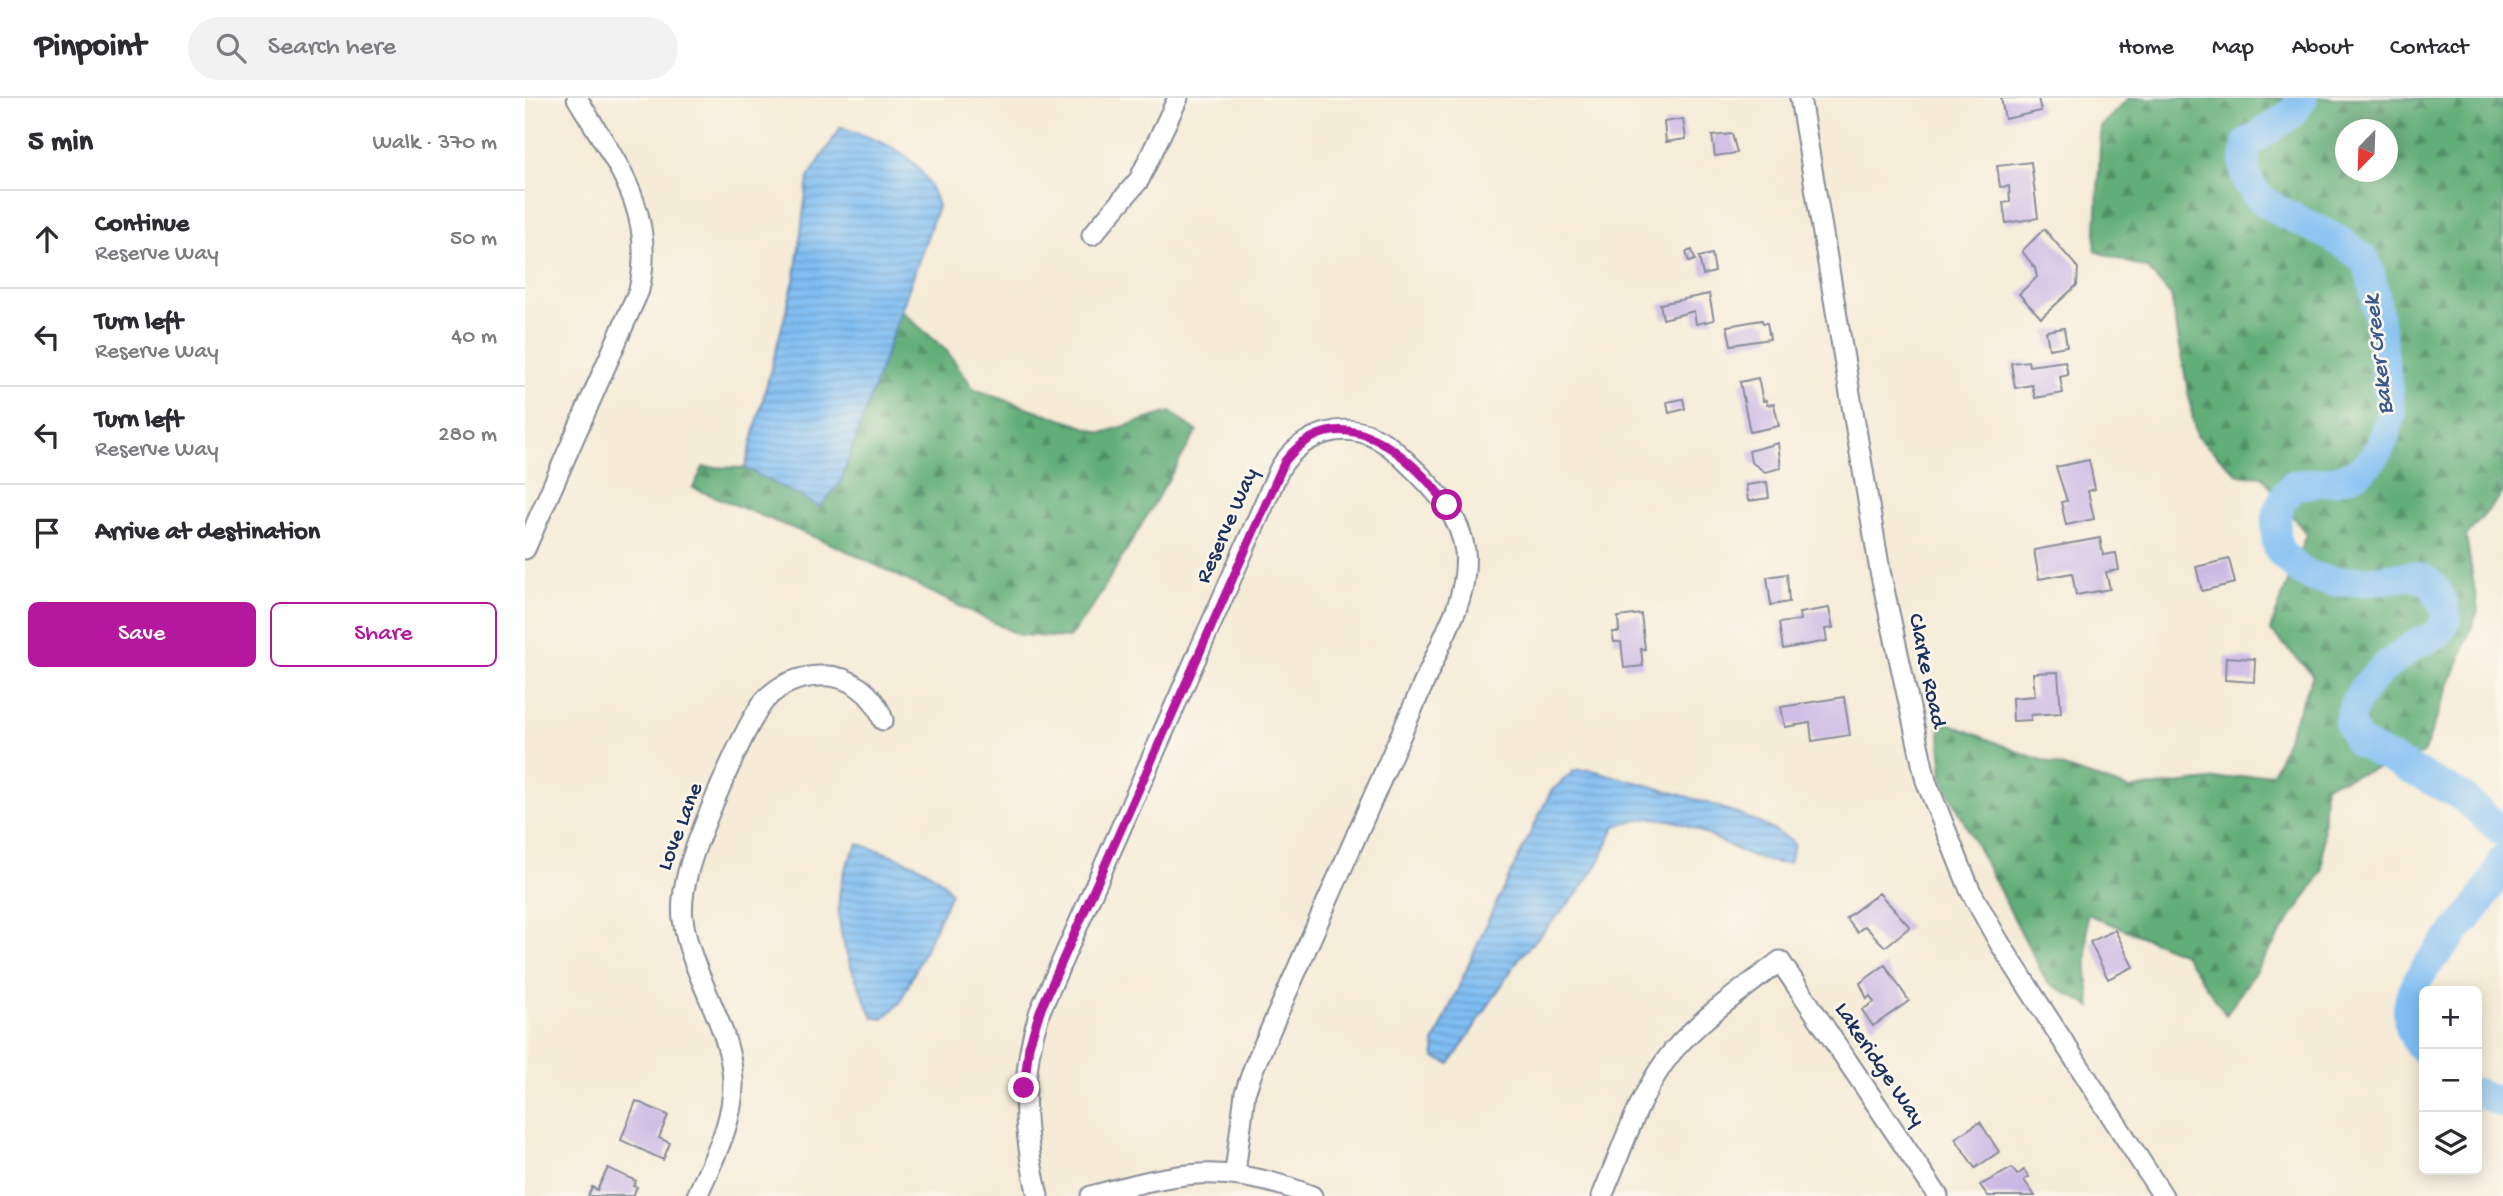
<!DOCTYPE html>
<html lang="en">
<head>
<meta charset="utf-8">
<style>
  :root { --surface:#fff; --page:#f2f2f3; --text:#2b2b33; --muted:#7c7c81; --line:#e1e1e2; --accent:#b5179e }
  body { margin:0; font-family:"Gochi Hand",sans-serif; background:var(--page); color:var(--text) }
  .controls { position:absolute; right:21px; bottom:21px; display:grid; overflow:hidden; border-radius:10px; box-shadow:0 4px 18px #0003 }
  .controls button { width:63px; height:63px; display:grid; place-items:center; padding:0; border:0; border-bottom:2px solid var(--line); background:var(--surface); color:var(--text); font:35px sans-serif }
  .compass { position:absolute; left:1810px; top:21px; width:63px; height:63px; border-radius:50%; background:var(--surface); box-shadow:0 4px 18px #0003; rotate:203deg }
  .stop { position:absolute; width:21px; height:21px; margin:-16px; border:5px solid #b5179e; border-radius:50%; background:#fff }
  .stop.end { background:#b5179e; border-color:#fff; box-shadow:0 2px 7px #0008 }
  .list { margin:0; padding:0; list-style:none }
  h2 { display:flex; justify-content:space-between; align-items:center; height:91px; margin:0; padding:0 28px; font-size:30px }
  h2 small { font-size:23px; font-weight:400; color:var(--muted) }
  .list li { display:grid; grid-template-columns:46px 1fr auto; gap:21px; align-items:center; box-sizing:border-box; height:98px; padding:0 28px; border-top:2px solid var(--line) }
  .list b { display:block; font-size:26px; white-space:nowrap }
  .list p { margin:0; font-size:23px; white-space:nowrap; color:var(--muted) }
  .list em { font-size:23px; font-style:normal; color:var(--muted) }
  .actions { display:flex; gap:14px; padding:21px 28px }
  .actions a { flex:1; padding:16px 0; border:2px solid var(--accent); border-radius:10px; text-align:center; font-size:24px; color:var(--accent) }
  .actions .main { background:var(--accent); color:#fff }
  .icon { flex:none; width:38px; height:38px; fill:none; stroke:currentColor; stroke-width:2; stroke-linecap:round; stroke-linejoin:round }
  .map { position:relative; flex:none; width:1978px; height:1098px; overflow:hidden }
  header { display:flex; align-items:center; gap:42px; box-sizing:border-box; height:98px; padding:0 35px; background:var(--surface); border-bottom:2px solid var(--line) }
  header strong { font-size:33px }
  nav { display:flex; gap:38px; margin-inline-start:auto; font-size:24px }
  .search { width:490px; height:63px; background:var(--page); display:flex; align-items:center; gap:18px; box-sizing:border-box; padding:0 24px; border-radius:38px; color:var(--muted); font-size:26px }
  main { display:flex }
  aside { flex:1; background:var(--surface) }
  .map>svg:first-child { display:block }
  .forest { fill:url(#forest-firs); stroke:#3e6e6b; stroke-width:2; fill-rule:evenodd }
  .water { fill:url(#water-rules); stroke:#4d76a8; stroke-width:2 }
  .lines { fill:none; stroke-linecap:round; stroke-linejoin:round }
  .river { stroke:#7fbef3; stroke-width:30 }
  .building { fill:#cab8e4 }
  .minor-casing { stroke:#888d9a; stroke-width:23 }
  .minor { stroke:#fff; stroke-width:19 }
  .route { stroke:#b5179e; stroke-width:9 }
  .labels { text-anchor:middle; dominant-baseline:central; stroke-width:5; stroke-linejoin:round; paint-order:stroke }
  .street-label { font-size:23px; fill:#1b2f5e; stroke:#fbf7ec }
  .water-label { font-size:24px; font-style:italic; fill:#395a8b; stroke:#fbf7ec }
</style>
</head>
<body>
<header>
<strong>Pinpoint</strong>
<div class="search"><svg class="icon" aria-label="search" viewBox="0 0 24 24"><circle cx="10" cy="10" r="6"/><path d="M15 15l6 6"/></svg>Search here</div>
<nav><a>Home</a><a>Map</a><a>About</a><a>Contact</a></nav>
</header>
<main>
<aside>
<h2>5 min<small>Walk · 370 m</small></h2>
<ul class="list">
<li><svg class="icon" aria-label="ahead" viewBox="0 0 24 24"><path d="M12 20V5M6 11l6-6 6 6"/></svg><div><b>Continue</b><p>Reserve Way</p></div><em>50 m</em></li>
<li><svg class="icon" aria-label="left" viewBox="0 0 24 24"><path d="M17 20v-9H6M10 6l-5 5 5 5"/></svg><div><b>Turn left</b><p>Reserve Way</p></div><em>40 m</em></li>
<li><svg class="icon" aria-label="left" viewBox="0 0 24 24"><path d="M17 20v-9H6M10 6l-5 5 5 5"/></svg><div><b>Turn left</b><p>Reserve Way</p></div><em>280 m</em></li>
<li><svg class="icon" aria-label="arrive" viewBox="0 0 24 24"><path d="M6 21V4h12l-3 4 3 4H6"/></svg><div><b>Arrive at destination</b></div></li>
</ul>
<div class="actions"><a class="main">Save</a><a>Share</a></div>
</aside>
<div class="map">
<svg width="1978" height="1098" viewBox="0 0 1978 1098">
  <defs>
    <pattern id="forest-firs" width="22" height="20" patternUnits="userSpaceOnUse" patternTransform="scale(1.75)"><rect width="22" height="20" fill="#62ae78"/><path d="M5 1l3.5 6h-7zM16 11l3.5 6h-7z" fill="#508e66"/></pattern>
    <pattern id="water-rules" width="6" height="5" patternUnits="userSpaceOnUse" patternTransform="scale(1.75)"><rect width="6" height="5" fill="#7fbef3"/><path d="M0 2.5h6" fill="none" stroke="#679bc8"/></pattern>
  </defs>
  <rect width="100%" height="100%" fill="#fbf7ec"/>
  <filter id="ink" filterUnits="userSpaceOnUse"><feTurbulence type="fractalNoise" baseFrequency=".0143" numOctaves="2"/><feDisplacementMap in="SourceGraphic" scale="14" xChannelSelector="R" yChannelSelector="G"/><feConvolveMatrix kernelMatrix="1 2 1 2 8 2 1 2 1" color-interpolation-filters="sRGB"/></filter>
  <filter id="wash" filterUnits="userSpaceOnUse"><feTurbulence type="fractalNoise" baseFrequency=".00686" numOctaves="4" result="noise"/><feDisplacementMap in="SourceGraphic" scale="28" xChannelSelector="R" yChannelSelector="G"/><feGaussianBlur stdDeviation="1.57" result="paint"/><feColorMatrix in="noise" values="0 0 0 0 0 0 0 0 0 0 0 0 0 0 0 0 0 1.4 0 .05"/><feComposite in="paint" operator="in"/></filter>
  <g filter="url(#wash)">
    <rect width="100%" height="100%" fill="#f5ebd6"/>
    <path class="forest" d="M 1604,0 L 1978,0 L 1978,395 L 1941,438 L 1953,513 L 1898,656 L 1800,687 L 1797,774 L 1701,917 L 1659,856 L 1562,816 L 1562,873 L 1566,909 L 1522,884 L 1418,683 L 1414,621 L 1496,655 L 1605,691 L 1748,675 L 1788,577 L 1745,532 L 1781,436 L 1737,378 L 1714,377 L 1671,338 L 1646,198 L 1623,171 L 1570,153 L 1576,28 ZM 1820,32 L 1862,32 L 1862,74 L 1820,74 Z
      M 376,213 L 422,253 L 449,291 L 577,335 L 645,314 L 672,333 L 570,505 L 544,540 L 494,537 L 316,450 L 168,390 L 178,369 L 220,370 L 295,408 L 315,385 Z"/>
    <path class="water" d="M 316,29 C 365,47 396,54 413,108 L 315,385 L 295,409 L 220,370 L 270,179 L 283,80 Z
      M 1050,672 L 1067,672 C 1119,687 1232,713 1269,746 L 1264,765 C 1216,768 1178,721 1127,720 C 1116,720 1102,726 1090,728 L 1073,766 L 1054,794 L 995,859 L 925,966 L 910,960 L 909,945 L 966,816 L 1026,693 Z
      M 333,746 C 364,756 408,767 426,795 L 375,905 L 358,921 L 348,919 C 321,860 294,806 333,746 Z"/>
    <g class="lines">
      <path class="river" d="M 1778,0 L 1766,16 L 1722,46 C 1718,63 1718,82 1731,96 C 1758,123 1808,130 1840,163 C 1851,176 1862,291 1866,315 C 1852,379 1827,382 1768,387 C 1752,407 1748,420 1752,446 C 1753,453 1759,457 1764,463 C 1791,491 1831,484 1866,480 C 1876,479 1888,476 1898,481 C 1914,489 1918,505 1922,521 L 1912,537 L 1892,545 L 1856,572 L 1839,590 L 1828,609 L 1824,624 L 1833,644 L 1936,698 L 1978,734
        M 1899,953 C 1856,903 1910,859 1942,821 C 1956,804 1969,782 1978,761
        M 1952,995 L 1978,1005"/>
    </g>
    <g id="blocks">
      <path class="building" d="M 1476,0 L 1513,0 L 1516,13 L 1480,21 Z
        M 1158,21 L 1161,41 L 1141,44 L 1139,24 Z
        M 1207,36 L 1212,55 L 1190,58 L 1187,38 Z
        M 1506,64 L 1513,120 L 1481,125 L 1478,105 L 1485,104 L 1484,88 L 1475,89 L 1472,68 Z
        M 1519,131 L 1553,170 L 1552,187 L 1516,220 L 1494,196 L 1512,179 L 1510,170 L 1497,153 Z
        M 1167,152 L 1170,162 L 1164,164 L 1161,154 Z
        M 1187,156 L 1190,174 L 1178,177 L 1174,159 Z
        M 1184,196 L 1189,222 L 1171,226 L 1169,213 L 1138,221 L 1135,206 Z
        M 1237,222 L 1238,225 L 1242,225 L 1245,241 L 1206,247 L 1202,228 Z
        M 1539,230 L 1542,248 L 1524,251 L 1521,233 Z
        M 1503,263 L 1504,268 L 1540,263 L 1543,277 L 1535,279 L 1538,295 L 1510,300 L 1507,287 L 1490,290 L 1486,265 Z
        M 1233,280 L 1238,303 L 1241,302 L 1242,307 L 1249,306 L 1254,328 L 1225,334 L 1215,284 Z
        M 1158,301 L 1160,311 L 1144,315 L 1142,304 Z
        M 1253,345 L 1256,370 L 1240,374 L 1226,364 L 1224,353 Z
        M 1564,362 L 1570,391 L 1563,393 L 1569,421 L 1541,427 L 1536,404 L 1542,403 L 1531,369 Z
        M 1242,384 L 1244,400 L 1223,403 L 1221,387 Z
        M 1575,440 L 1578,457 L 1591,455 L 1594,472 L 1581,474 L 1585,491 L 1551,497 L 1547,475 L 1514,481 L 1509,452 Z
        M 1704,461 L 1710,485 L 1677,493 L 1671,469 Z
        M 1262,476 L 1264,504 L 1246,507 L 1242,479 Z
        M 1304,510 L 1308,530 L 1300,531 L 1302,543 L 1258,551 L 1254,525 L 1275,522 L 1274,515 Z
        M 1116,516 L 1120,551 L 1116,551 L 1118,568 L 1099,570 L 1096,544 L 1089,544 L 1087,534 L 1094,534 L 1093,519 Z
        M 1701,559 L 1730,561 L 1729,584 L 1700,582 Z
        M 1533,574 L 1536,615 L 1506,617 L 1506,622 L 1488,623 L 1487,600 L 1510,598 L 1508,575 Z
        M 1319,599 L 1325,637 L 1287,643 L 1285,625 L 1260,629 L 1256,609 Z
        M 1354,795 L 1385,829 L 1360,849 L 1340,828 L 1332,834 L 1321,820 Z
        M 1590,832 L 1608,869 L 1583,881 L 1565,844 Z
        M 1360,867 L 1384,903 L 1348,928 L 1337,912 L 1349,904 L 1345,898 L 1342,901 L 1335,885 Z
        M 111,1003 L 143,1017 L 134,1040 L 145,1045 L 138,1062 L 96,1042 Z
        M 1455,1024 L 1474,1054 L 1450,1070 L 1430,1040 Z
        M 83,1070 L 111,1083 L 108,1088 L 112,1089 L 108,1098 L 63,1098 L 67,1089 L 72,1092 Z
        M 1487,1070 L 1492,1077 L 1499,1072 L 1504,1079 L 1499,1082 L 1510,1098 L 1463,1098 L 1455,1087 Z"/>
    </g>
  </g>
  <g filter="url(#ink)">
    <use href="#blocks" fill-opacity="0" stroke="#888d9a" stroke-width="2"/>
    <g class="lines">
      <defs>
        <path id="minor" d="M 1275,0 L 1355,473 L 1401,683 L 1445,792 L 1474,844 L 1638,1098
          M 567,137 L 614,82 L 653,0
          M 0,451 L 114,192 C 132,113 90,64 52,0
          M 172,1098 C 188,1061 209,1025 208,983 C 206,926 165,877 158,821 C 156,805 159,789 163,774 C 171,742 221,623 241,601 C 255,586 274,579 294,578 C 323,576 349,595 358,622
          M 513,1098 C 498,1033 494,977 515,913 L 755,370 C 777,335 822,320 858,344 C 870,351 880,363 890,372 C 914,396 935,419 940,453 C 942,474 938,493 931,512 L 729,969 L 720,995 L 710,1075
          M 566,1098 C 652,1074 701,1063 787,1098
          M 1077,1098 C 1098,1050 1114,994 1148,953 C 1178,918 1219,891 1255,863 L 1413,1098"/>
      </defs>
      <use href="#minor" class="minor-casing"/>
      <use href="#minor" class="minor"/>
    </g>
  </g>
  <g class="lines" filter="url(#ink)">
    <path class="route" d="M 499,990 L 504,948 L 515,913 L 760,363 C 814,295 885,355 922,407"/>
  </g>
  <g class="labels">
    <g class="street-label">
      <text transform="translate(703 428) rotate(-66)">Reserve Way</text>
      <text transform="translate(1401 573) rotate(78)">Clarke Road</text>
      <text transform="translate(156 729) rotate(-69)">Love Lane</text>
      <text transform="translate(1354 967) rotate(56)">Lakeridge Way</text>
    </g>
    <g class="water-label">
      <text transform="translate(1855 257) rotate(-97)">Baker Creek</text>
    </g>
  </g>
</svg>
<div class="controls">
<button>+</button>
<button>−</button>
<button><svg class="icon" aria-label="layers" viewBox="0 0 24 24"><path d="M12 4l9 5-9 5-9-5zM3 14l9 5 9-5"/></svg></button>
</div>
<svg class="compass" viewBox="-18 -18 36 36"><path d="M0-13l5 13h-10z" fill="#e53935"/><path d="M0 13l5-13h-10z" fill="#7c7c81"/></svg>
<div class="stop" style="left:922px;top:407px"></div>
<div class="stop end" style="left:499px;top:990px"></div>
</div>
</main>
</body>
</html>
